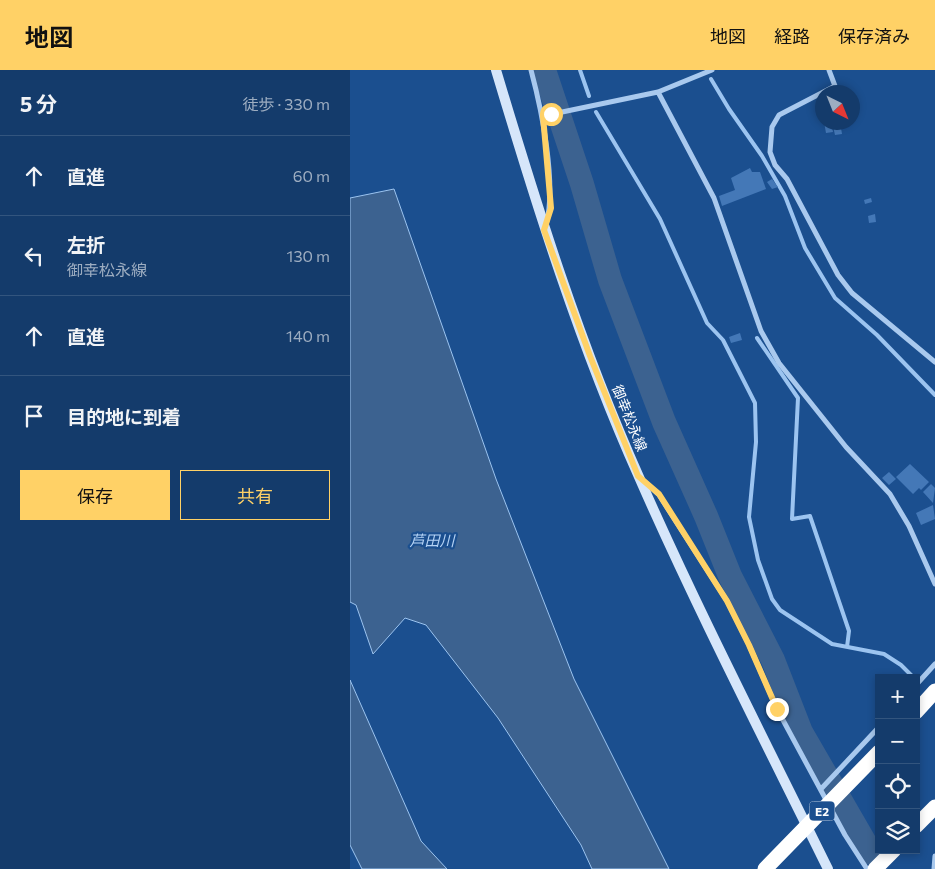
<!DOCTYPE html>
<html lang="ja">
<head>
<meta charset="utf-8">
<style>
  :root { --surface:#143b6b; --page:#1d4271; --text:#f1f3f6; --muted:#9dadc1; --line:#33557e; --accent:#ffd166 }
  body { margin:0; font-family:Commissioner,"Noto Sans JP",sans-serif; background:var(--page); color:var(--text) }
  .controls { position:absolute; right:15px; bottom:15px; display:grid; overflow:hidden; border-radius:0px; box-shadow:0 2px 8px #0003 }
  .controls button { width:45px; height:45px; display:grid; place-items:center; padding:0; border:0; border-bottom:1px solid var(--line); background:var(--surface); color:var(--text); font:25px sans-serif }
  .compass { position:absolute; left:465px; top:15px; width:45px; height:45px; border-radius:50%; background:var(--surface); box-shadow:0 2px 8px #0003; rotate:137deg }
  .stop { position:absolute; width:15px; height:15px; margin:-11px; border:4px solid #ffd166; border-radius:50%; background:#fff }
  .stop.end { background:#ffd166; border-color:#fff; box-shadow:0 1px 5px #0008 }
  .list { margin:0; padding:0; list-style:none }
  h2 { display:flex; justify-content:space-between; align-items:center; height:65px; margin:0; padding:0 20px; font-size:21px }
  h2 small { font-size:16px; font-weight:400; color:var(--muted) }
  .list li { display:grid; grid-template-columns:32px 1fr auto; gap:15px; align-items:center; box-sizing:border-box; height:80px; padding:0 20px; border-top:1px solid var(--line) }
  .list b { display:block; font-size:19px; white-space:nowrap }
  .list p { margin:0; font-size:16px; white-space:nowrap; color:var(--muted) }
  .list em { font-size:16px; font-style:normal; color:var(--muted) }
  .actions { display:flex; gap:10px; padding:15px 20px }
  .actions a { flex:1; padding:11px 0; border:1px solid var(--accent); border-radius:0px; text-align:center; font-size:18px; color:var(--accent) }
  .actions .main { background:var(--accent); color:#111 }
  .icon { flex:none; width:28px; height:28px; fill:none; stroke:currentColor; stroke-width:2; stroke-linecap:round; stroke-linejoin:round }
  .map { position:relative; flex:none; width:585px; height:799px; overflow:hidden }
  header { display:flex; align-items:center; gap:30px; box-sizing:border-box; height:70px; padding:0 25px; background:var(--accent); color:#111 }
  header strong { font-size:24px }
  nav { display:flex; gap:28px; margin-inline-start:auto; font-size:18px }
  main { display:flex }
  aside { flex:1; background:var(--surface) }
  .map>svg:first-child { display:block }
  .water { fill:#3c6290; stroke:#9cc4f0 }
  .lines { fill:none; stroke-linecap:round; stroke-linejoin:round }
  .stream { stroke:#9cc4f0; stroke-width:4 }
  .river { stroke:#3c6290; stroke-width:24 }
  .building { fill:#4478b7 }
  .street { stroke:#a9c9ee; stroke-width:5 }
  .secondary { stroke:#d6e6fa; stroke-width:10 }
  .highway { stroke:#fff; stroke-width:15 }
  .route { stroke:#ffd166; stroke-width:6 }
  .labels { text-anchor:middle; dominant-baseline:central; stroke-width:4.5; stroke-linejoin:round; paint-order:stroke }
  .shield { fill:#1b4f8f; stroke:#bbcadd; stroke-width:1 }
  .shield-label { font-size:12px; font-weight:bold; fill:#fff }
  .street-label { font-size:14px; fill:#fff; stroke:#1b4f8f }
  .water-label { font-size:15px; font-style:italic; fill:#b5d3f5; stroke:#1b4f8f }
</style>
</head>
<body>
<header>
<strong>地図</strong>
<nav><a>地図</a><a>経路</a><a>保存済み</a></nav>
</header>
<main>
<aside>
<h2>5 分<small>徒歩 · 330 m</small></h2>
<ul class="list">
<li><svg class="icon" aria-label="ahead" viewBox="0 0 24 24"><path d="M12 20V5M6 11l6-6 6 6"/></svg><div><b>直進</b></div><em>60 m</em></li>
<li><svg class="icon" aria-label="left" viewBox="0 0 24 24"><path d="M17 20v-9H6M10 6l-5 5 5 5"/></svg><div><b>左折</b><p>御幸松永線</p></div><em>130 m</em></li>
<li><svg class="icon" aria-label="ahead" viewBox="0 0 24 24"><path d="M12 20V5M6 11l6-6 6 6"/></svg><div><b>直進</b></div><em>140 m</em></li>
<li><svg class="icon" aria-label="arrive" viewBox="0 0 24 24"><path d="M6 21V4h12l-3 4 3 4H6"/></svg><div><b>目的地に到着</b></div></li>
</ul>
<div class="actions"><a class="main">保存</a><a>共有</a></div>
</aside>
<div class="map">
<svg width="585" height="799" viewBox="0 0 585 799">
  <rect width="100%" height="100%" fill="#1b4f8f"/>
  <path class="water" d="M 44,119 L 146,409 L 224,609 L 319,799 L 242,799 L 231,775 L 148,648 L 76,555 L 55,548 L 23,584 L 6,535 L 0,532 L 0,128 Z
    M 0,610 L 71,771 L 97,799 L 12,799 L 0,775 Z"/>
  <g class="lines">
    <path class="stream" d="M 230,0 L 239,26
      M 361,9 L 379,39 L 412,86 L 435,126 L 455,178 L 485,228 L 527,265 L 585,325
      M 246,42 L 310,149 L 357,253 L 373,270 L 405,333 L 406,372 L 399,447 L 408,490 L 422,529 L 430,540 L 482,574 L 534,584 L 551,595 L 564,608
      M 407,268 L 448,328 L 442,449 L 460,446 L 499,561 L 497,577"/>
    <path class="river" d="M 194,0 L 232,114 L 260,210 L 314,352 L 356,446 L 380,506 L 423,590 L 451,662 L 521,783"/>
  </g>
  <path class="building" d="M 474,52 L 481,52 L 483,62 L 476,63 Z
    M 482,52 L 490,52 L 492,64 L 485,65 Z
    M 400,98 L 402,102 L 410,102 L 416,119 L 372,136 L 369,126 L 385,120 L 381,108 Z
    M 422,109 L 428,117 L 422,119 L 417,112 Z
    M 521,128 L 522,132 L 515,134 L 514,130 Z
    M 525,144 L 526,152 L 519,153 L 518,146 Z
    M 390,263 L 392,270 L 381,273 L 379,267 Z
    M 560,394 L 579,412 L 571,420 L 569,418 L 563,424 L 546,407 Z
    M 539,402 L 546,409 L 539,415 L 532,408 Z
    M 581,414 L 585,418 L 583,433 L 573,422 Z
    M 583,435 L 585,449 L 571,455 L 566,443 Z"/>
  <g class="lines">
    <path class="street" d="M 181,0 C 192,41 207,115 196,155
      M 479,0 L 485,16 L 429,45 L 422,57 L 420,82 L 425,95 L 437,109 L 488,205 L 502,223 L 585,292
      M 308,22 L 364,128 L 411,261 L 429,293 L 496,377 L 540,424 L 559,456 L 585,514
      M 193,46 L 308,22 L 362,0
      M 294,411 L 309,425 L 377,531 L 399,575 L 427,639 L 495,765 L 517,799
      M 566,615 L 585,594
      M 471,719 L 529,657
      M 584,799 L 585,786"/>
    <path class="secondary" d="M 146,0 C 187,137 230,275 289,407 C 347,539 414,669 478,799"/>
    <path class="highway" d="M 566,642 L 585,621
      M 566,756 L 585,737
      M 415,799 L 529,682
      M 525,799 L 544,780"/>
  </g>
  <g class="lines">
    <path class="route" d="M 201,44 L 193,46 L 201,138 L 194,160 L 240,286 L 288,406 L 309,424 L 377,531 L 399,575 L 427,639"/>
  </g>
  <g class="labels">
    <rect class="shield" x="459.5" y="731.5" width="25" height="19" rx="4"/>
    <g class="shield-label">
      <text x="472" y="741">E2</text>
    </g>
    <g class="street-label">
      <text transform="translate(280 348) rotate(68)">御幸松永線</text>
    </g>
    <g class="water-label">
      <text x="82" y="470">芦田川</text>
    </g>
  </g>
</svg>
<div class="controls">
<button>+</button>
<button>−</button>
<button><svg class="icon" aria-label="locate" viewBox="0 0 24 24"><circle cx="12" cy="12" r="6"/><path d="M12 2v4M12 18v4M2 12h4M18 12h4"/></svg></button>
<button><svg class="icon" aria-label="layers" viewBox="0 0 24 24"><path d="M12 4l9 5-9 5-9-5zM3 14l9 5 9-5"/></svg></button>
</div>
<svg class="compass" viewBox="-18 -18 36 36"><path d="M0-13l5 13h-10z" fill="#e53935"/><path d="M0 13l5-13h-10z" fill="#9dadc1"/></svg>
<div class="stop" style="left:201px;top:44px"></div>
<div class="stop end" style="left:427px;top:639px"></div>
</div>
</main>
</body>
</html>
